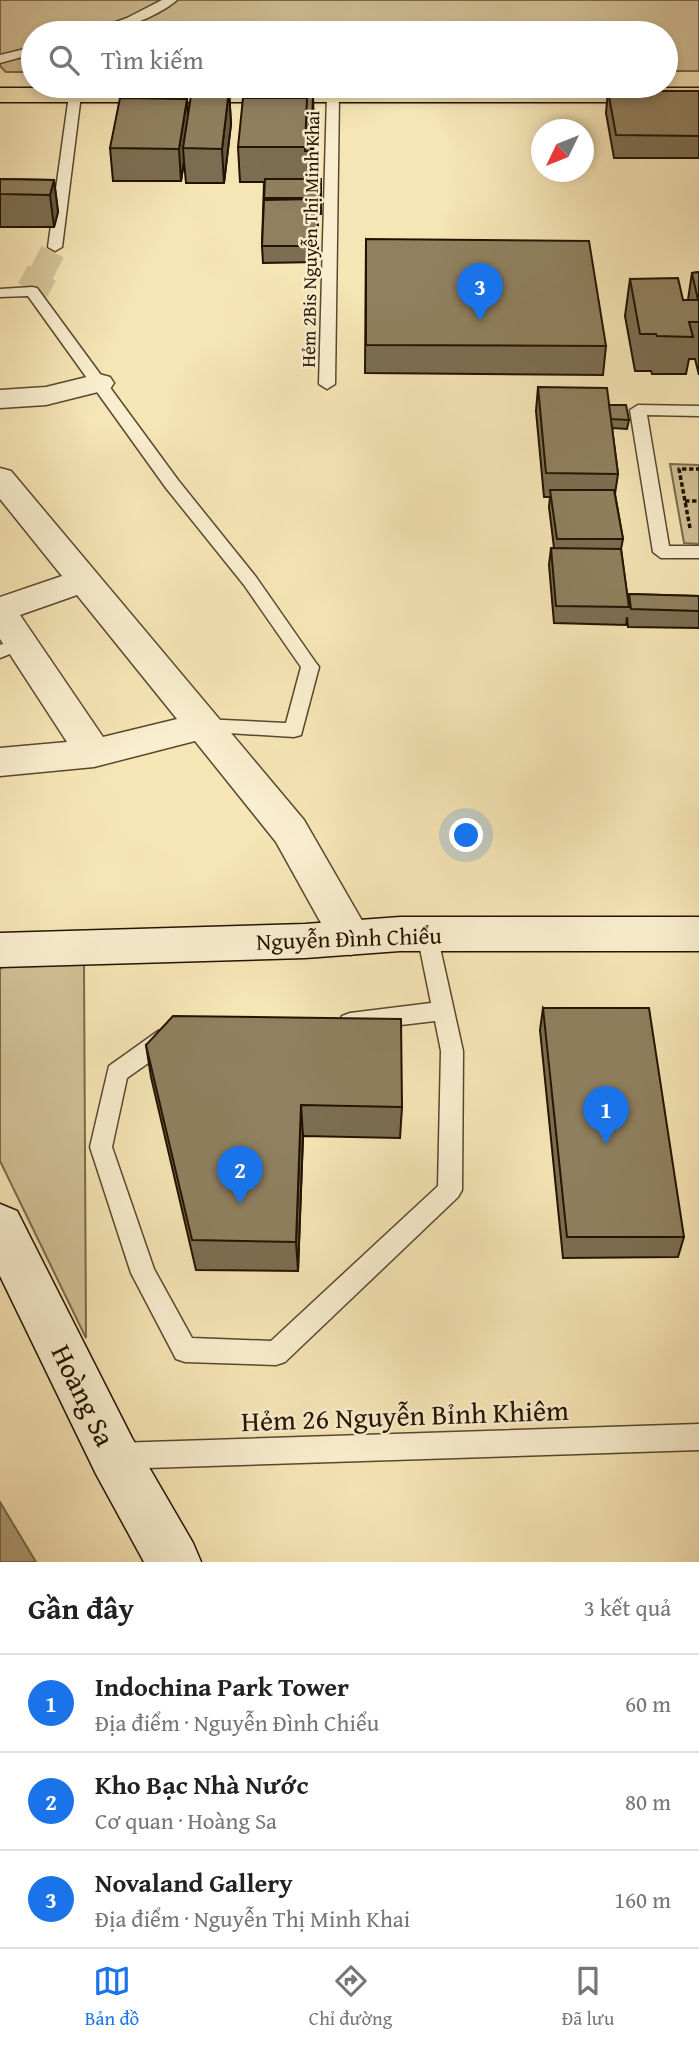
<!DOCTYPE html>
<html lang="vi">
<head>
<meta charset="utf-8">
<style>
  :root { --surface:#fff; --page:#f2f2f2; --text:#222; --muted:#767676; --line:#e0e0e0; --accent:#1a73e8 }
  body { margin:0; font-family:"Gentium Book Plus",serif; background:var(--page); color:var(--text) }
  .compass { position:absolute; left:531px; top:119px; width:63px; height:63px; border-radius:50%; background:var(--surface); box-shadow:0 4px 10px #0003; rotate:227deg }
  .you { position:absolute; left:467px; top:836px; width:24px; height:24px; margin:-18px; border:5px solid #fff; border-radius:50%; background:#1a73e8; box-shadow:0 0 0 10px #1a73e833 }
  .badge { display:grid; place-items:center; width:46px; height:46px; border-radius:50%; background:var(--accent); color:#fff; font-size:23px; font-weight:700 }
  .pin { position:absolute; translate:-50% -58px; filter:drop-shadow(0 2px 4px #0008) }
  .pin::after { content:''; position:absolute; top:37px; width:24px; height:21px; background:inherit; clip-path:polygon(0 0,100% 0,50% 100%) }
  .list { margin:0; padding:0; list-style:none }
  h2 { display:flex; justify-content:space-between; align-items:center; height:91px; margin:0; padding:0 28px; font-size:30px }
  h2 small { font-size:23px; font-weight:400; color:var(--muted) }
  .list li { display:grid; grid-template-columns:46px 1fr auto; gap:21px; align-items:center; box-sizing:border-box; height:98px; padding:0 28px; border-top:2px solid var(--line) }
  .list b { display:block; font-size:26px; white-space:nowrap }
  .list p { margin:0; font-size:23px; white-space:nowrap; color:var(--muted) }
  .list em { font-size:23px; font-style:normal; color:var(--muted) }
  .icon { flex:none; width:38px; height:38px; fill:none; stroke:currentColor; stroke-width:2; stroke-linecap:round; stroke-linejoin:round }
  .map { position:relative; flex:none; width:699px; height:1562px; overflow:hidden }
  .search { position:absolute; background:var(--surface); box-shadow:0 4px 10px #0003; left:21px; right:21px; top:21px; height:77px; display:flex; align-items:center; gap:18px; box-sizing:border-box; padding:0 24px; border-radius:38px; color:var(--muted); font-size:26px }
  .sheet { height:385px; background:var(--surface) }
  nav { display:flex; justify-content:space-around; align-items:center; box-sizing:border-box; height:98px; border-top:2px solid var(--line); background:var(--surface); font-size:19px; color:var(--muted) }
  nav a { display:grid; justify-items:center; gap:4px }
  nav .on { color:var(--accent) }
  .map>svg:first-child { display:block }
  .green { fill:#d2c196; stroke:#7a6a4c; stroke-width:2 }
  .water { fill:#ae9e78; stroke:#766648; stroke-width:2 }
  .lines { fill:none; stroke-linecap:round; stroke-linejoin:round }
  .street-tunnel-far1 { stroke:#d6c69a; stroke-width:25; stroke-dasharray:25 12; stroke-linecap:butt }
  .street-tunnel { stroke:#d6c69a; stroke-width:32; stroke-dasharray:32 16; stroke-linecap:butt }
  .lane-casing { stroke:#57482e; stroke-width:3 }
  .street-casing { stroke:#57482e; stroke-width:3 }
  .secondary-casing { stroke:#221301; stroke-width:3 }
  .primary-casing { stroke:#221301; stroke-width:3 }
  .path { stroke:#221301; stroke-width:3.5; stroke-dasharray:4.5 2.5; stroke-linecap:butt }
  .lane { fill:#f9eecf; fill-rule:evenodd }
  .street { fill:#f9eecf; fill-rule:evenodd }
  .secondary { fill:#f9eecf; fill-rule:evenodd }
  .primary { fill:#f6e5b5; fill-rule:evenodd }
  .wall { fill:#7c6e52; stroke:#221301; stroke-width:2 }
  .shaded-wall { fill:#655a42; stroke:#221301; stroke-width:2 }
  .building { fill:#90805f; stroke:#221301; stroke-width:2 }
  .labels { text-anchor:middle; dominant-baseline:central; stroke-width:5; stroke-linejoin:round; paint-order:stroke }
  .far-street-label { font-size:19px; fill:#221301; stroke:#f9eecf }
  .street-label { font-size:23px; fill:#221301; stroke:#f9eecf }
  .near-street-label { font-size:28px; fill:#221301; stroke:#f9eecf }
</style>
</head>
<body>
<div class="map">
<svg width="699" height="1562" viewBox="0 0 699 1562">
  <rect width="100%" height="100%" fill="#f6e5b5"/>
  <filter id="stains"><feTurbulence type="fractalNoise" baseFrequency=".00286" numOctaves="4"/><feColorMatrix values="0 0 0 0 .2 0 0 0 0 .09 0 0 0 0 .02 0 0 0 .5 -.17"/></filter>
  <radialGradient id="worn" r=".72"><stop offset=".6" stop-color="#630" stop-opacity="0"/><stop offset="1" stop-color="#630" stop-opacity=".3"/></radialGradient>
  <path class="green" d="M 0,0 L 699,0 L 699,71 L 666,71 L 666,33 L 33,33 L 33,72 L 6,72 L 0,66 Z
    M 670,464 L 699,465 L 699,544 L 684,543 Z
    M 10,963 L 84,965 L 86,1338 L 0,1161 L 0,969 Z"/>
  <path class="water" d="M 0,1502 L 36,1562 L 0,1562 Z"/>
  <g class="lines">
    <path class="street-tunnel-far1" d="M 41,274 L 55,247"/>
    <path class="street-tunnel" d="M 32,291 L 42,273"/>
    <defs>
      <path id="lane" d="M 162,0 L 177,0 C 156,18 112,34 85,33 L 127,18 Z
        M 33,47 L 33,54 L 0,63 L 0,55 Z
        M 75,91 L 81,95 L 62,247 L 55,251 L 48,247 L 69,95 Z
        M 333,91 L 339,95 L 335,384 L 327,389 L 319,384 L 327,95 Z
        M 32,287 L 37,288 L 178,480 L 256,577 L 316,663 L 319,667 L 301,735 L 294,737 L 195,731 L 193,726 L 195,721 L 202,719 L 286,723 L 301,667 L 244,585 L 166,488 L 28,296 L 0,297 L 0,289 Z
        M 638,405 L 699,406 L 699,416 L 647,415 L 669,546 L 699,546 L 699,558 L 661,558 L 653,552 L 630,410 Z
        M 21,637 L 27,639 L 30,643 L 27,647 L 0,658 L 0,645 Z
        M 427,926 L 434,928 L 437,934 L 463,1051 L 462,1190 L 458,1197 L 285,1362 L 276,1365 L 185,1362 L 176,1359 L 131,1273 L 90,1147 L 109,1066 L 158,1031 L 166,1029 L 174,1031 L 177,1038 L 174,1045 L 127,1078 L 112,1147 L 154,1269 L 192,1338 L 271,1341 L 438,1186 L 441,1051 L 435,1021 L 350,1031 L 342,1028 L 339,1022 L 342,1016 L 350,1013 L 431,1003 L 417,934 L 420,928 Z
        M 699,1424 L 699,1450 L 116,1469 L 107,1465 L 103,1456 L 107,1447 L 116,1443 Z"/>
      <path id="street" d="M 99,374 L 110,377 L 114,383 L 110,389 L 46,405 L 0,408 L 0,390 L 46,387 Z
        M 0,468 L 11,471 L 304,820 L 372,938 L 366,950 L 351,955 L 336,950 L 276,842 L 195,741 L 94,767 L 0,776 L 0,748 L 67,742 L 0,639 L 0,597 L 62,576 L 0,499 ZM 77,595 L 177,719 L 103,737 L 20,615 Z"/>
      <path id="secondary" d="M 400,917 L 699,917 L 699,951 L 400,951 L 305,958 L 0,967 L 0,933 L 305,924 Z
        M 0,1204 L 17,1211 L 132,1438 L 193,1543 L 201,1562 L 144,1562 L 96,1474 L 0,1276 Z"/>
      <path id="primary" d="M 0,88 L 699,88 L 699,102 L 0,102 Z"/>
    </defs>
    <use href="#lane" class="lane-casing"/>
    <use href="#street" class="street-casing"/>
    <use href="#secondary" class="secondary-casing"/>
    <use href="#primary" class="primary-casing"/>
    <path class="path" d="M 685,501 L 699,501
      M 690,528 L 679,469 L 699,469"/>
    <use href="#lane" class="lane"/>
    <use href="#street" class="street"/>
    <use href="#secondary" class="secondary"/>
    <use href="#primary" class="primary"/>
  </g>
  <path class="wall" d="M 229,90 L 231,124 L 224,183 L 186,183 L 184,161 L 181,181 L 113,181 L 110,148 L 187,99 L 188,117 Z
    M 608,91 L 699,91 L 699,158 L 614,158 L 606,113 Z
    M 314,128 L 312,179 L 321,179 L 321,214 L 318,214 L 318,262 L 263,263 L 262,246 L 264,182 L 240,182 L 238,147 Z
    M 0,179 L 54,180 L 58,212 L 54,227 L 0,227 Z
    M 366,239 L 606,346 L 603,375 L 365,373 Z
    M 699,272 L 699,375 L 695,359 L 689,359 L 686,374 L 652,374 L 651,371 L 635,371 L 625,316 L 630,279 L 683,300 L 688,300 L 692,273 Z
    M 538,387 L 609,405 L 629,420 L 627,429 L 612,428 L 618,474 L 615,494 L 623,539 L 621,549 L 628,602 L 629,594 L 699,596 L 699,628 L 628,627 L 627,617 L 626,625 L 554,623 L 549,565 L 551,548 L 554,548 L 549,507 L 550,497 L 544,497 L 536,411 Z
    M 543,1008 L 684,1237 L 678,1257 L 563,1258 L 540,1030 Z
    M 146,1045 L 402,1107 L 400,1138 L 303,1136 L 298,1271 L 196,1270 L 151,1077 Z"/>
  <path class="shaded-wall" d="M 229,90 L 231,124 L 224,183 L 222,149 Z
    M 313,96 L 314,128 L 311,183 L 311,151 Z
    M 187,99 L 189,130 L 183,148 L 184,161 L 181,181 L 179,149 Z
    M 54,180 L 58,212 L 54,227 L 50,195 Z
    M 301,1105 L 303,1136 L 298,1271 L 296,1242 Z"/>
  <path class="building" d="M 192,89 L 229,90 L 222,149 L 183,148 Z
    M 608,91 L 699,91 L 699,136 L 616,135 Z
    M 243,96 L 313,96 L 311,151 L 305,151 L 307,98 L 243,98 Z
    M 120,98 L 187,99 L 179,149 L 110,148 Z
    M 243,98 L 307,98 L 305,147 L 238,147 Z
    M 0,179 L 54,180 L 50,195 L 0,194 Z
    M 265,179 L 321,179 L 321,198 L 264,198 Z
    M 318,199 L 318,246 L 262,246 L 264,200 Z
    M 366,239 L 589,241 L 606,346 L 366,345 Z
    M 699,272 L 699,322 L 689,322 L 693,337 L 657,336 L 656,334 L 640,334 L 630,279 L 678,278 L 683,300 L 698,300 L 692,273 Z
    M 538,387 L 607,388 L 618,474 L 546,473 Z
    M 609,405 L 626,405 L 629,420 L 611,419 Z
    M 550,490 L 614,490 L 623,539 L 557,539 Z
    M 551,548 L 621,549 L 629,607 L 556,606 Z
    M 629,594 L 699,596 L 699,611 L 631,609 Z
    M 543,1008 L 649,1008 L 684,1237 L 567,1237 Z
    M 173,1016 L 401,1019 L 402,1107 L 301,1105 L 296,1242 L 192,1240 L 146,1045 Z"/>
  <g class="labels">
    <g class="far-street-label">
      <text transform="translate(310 239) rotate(-89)">Hẻm 2Bis Nguyễn Thị Minh Khai</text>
    </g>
    <g class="street-label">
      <text transform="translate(349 938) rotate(-2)">Nguyễn Đình Chiểu</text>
    </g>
    <g class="near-street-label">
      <text transform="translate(84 1395) rotate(64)">Hoàng Sa</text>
      <text transform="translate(405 1415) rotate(-2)">Hẻm 26 Nguyễn Bỉnh Khiêm</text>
    </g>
  </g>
  <rect width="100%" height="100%" filter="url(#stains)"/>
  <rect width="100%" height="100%" fill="url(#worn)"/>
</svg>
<svg class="compass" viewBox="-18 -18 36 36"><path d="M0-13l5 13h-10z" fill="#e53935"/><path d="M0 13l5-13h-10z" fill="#767676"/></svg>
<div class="you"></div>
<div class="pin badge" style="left:606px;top:1144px">1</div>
<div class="pin badge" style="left:240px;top:1204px">2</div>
<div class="pin badge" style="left:480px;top:321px">3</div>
<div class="search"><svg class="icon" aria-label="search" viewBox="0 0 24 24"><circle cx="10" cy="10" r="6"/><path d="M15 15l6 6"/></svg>Tìm kiếm</div>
</div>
<section class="sheet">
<h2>Gần đây<small>3 kết quả</small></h2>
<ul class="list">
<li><span class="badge">1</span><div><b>Indochina Park Tower</b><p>Địa điểm · Nguyễn Đình Chiểu</p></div><em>60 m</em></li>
<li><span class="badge">2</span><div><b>Kho Bạc Nhà Nước</b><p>Cơ quan · Hoàng Sa</p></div><em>80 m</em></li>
<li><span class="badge">3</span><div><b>Novaland Gallery</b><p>Địa điểm · Nguyễn Thị Minh Khai</p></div><em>160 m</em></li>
</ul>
</section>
<nav>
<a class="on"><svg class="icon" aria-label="map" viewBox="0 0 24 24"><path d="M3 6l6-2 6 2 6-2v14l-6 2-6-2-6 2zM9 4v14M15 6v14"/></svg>Bản đồ</a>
<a><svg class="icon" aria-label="directions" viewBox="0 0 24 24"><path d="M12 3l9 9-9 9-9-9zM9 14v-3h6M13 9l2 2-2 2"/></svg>Chỉ đường</a>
<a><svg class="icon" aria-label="saved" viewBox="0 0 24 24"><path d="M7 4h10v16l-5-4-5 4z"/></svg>Đã lưu</a>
</nav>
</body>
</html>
